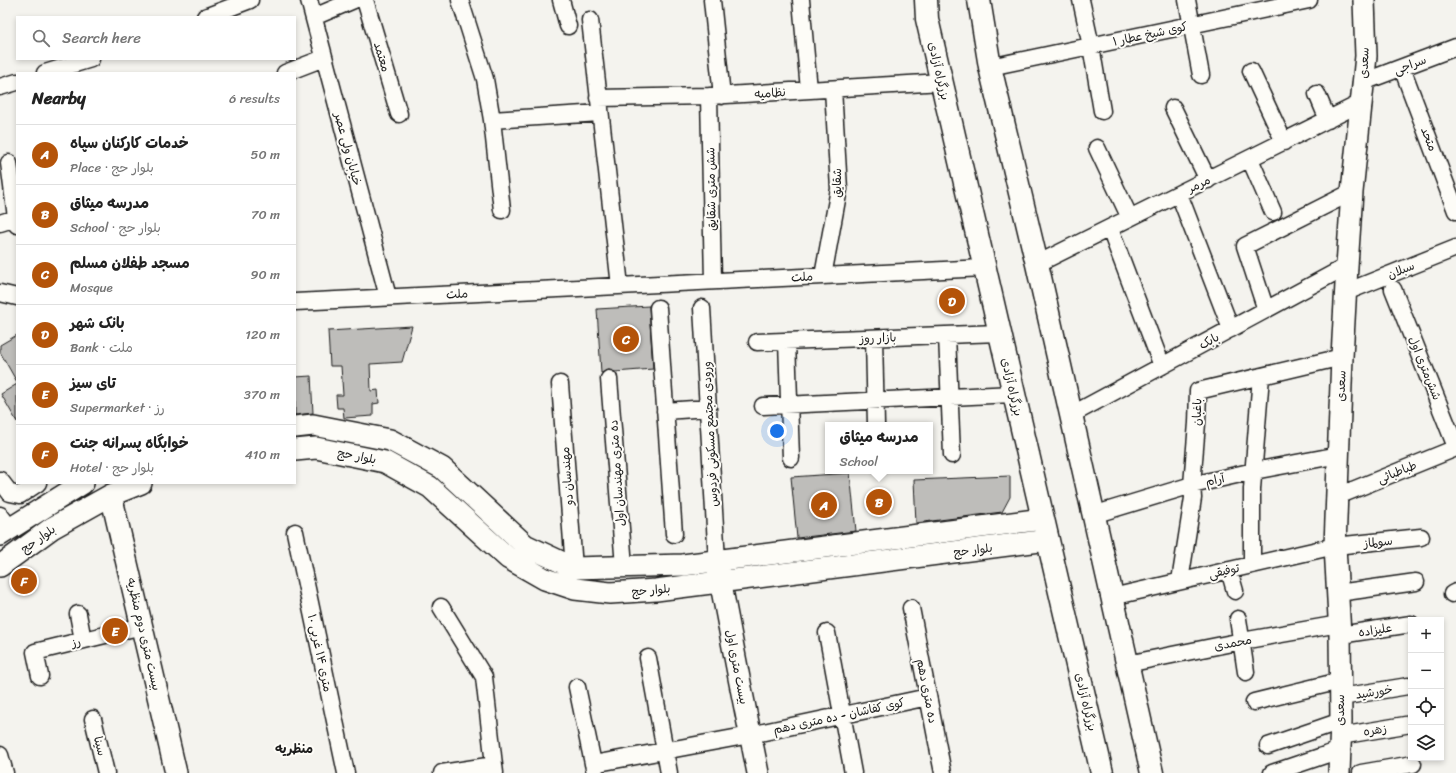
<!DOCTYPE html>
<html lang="en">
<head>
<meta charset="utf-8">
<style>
  :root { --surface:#fff; --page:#f6f6f6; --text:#222; --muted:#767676; --line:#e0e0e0; --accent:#b45309 }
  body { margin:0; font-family:Sriracha,"Playpen Sans Arabic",sans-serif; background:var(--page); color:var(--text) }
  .controls { position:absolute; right:12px; bottom:12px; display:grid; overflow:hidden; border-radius:0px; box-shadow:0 2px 6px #0003 }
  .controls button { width:36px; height:36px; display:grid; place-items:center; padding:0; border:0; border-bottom:1px solid var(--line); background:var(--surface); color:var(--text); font:20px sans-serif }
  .you { position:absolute; left:777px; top:431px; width:14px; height:14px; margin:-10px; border:3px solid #fff; border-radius:50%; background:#1a73e8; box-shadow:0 0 0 6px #1a73e833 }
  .badge { display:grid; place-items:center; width:26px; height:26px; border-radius:50%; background:var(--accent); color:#fff; font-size:13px; font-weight:700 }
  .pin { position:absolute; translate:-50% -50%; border:2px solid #fff; box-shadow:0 1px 4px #0006 }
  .popup { position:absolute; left:825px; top:422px; width:108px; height:52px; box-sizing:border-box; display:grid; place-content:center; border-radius:0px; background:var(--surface); filter:drop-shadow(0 1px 3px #0005); font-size:13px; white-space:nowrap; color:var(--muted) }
  .popup b { font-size:15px; color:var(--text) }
  .popup::after { content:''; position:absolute; left:50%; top:100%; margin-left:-8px; border:8px solid transparent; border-top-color:var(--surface) }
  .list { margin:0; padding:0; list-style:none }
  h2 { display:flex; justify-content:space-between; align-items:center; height:52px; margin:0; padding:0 16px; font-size:17px }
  h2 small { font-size:13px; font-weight:400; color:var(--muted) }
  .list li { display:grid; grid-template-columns:26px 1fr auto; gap:12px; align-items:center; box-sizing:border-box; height:60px; padding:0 16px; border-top:1px solid var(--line) }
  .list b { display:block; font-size:15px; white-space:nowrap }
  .list p { margin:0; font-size:13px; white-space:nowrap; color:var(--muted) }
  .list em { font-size:13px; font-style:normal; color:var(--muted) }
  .icon { flex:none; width:22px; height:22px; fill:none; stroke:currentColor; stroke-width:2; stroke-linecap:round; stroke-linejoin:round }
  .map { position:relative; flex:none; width:1456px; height:773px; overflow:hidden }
  .search { position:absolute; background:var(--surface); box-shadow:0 2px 6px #0003; left:16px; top:16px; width:280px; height:44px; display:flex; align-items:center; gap:10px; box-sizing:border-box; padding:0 14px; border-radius:0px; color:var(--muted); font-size:15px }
  .panel { position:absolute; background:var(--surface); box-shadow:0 2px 6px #0003; left:16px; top:72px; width:280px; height:412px; border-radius:0px }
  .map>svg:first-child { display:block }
  .building { fill:#bebdba; stroke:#1c1c1c }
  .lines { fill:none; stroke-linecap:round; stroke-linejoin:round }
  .minor-casing { stroke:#1c1c1c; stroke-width:19 }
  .major-casing { stroke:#1c1c1c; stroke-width:24 }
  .highway-casing { stroke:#1c1c1c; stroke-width:25 }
  .minor { stroke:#fdfcf7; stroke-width:16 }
  .major { stroke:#fdfcf7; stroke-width:21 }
  .highway { stroke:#fdfcf7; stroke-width:22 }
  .labels { text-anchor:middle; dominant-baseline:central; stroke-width:4; stroke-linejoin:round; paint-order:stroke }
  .street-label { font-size:12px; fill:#1c1c1c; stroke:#fdfcf7 }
  .neighbourhood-label { font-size:13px; font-weight:bold; fill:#1c1c1c; stroke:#fdfcf7 }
</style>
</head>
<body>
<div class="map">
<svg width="1456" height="773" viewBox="0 0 1456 773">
  <rect width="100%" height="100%" fill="#f4f3ee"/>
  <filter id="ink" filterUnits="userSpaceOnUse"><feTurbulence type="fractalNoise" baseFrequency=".025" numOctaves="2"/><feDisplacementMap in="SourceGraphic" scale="8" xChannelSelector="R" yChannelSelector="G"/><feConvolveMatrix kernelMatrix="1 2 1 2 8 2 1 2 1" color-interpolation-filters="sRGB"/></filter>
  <g filter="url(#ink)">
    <path class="building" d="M 649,306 L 653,369 L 615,372 L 609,370 L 601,373 L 597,309 Z
      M 412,326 L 402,362 L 370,364 L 371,391 L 378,390 L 379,403 L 373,404 L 373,416 L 344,418 L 343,408 L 337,408 L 336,395 L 343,395 L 341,366 L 330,366 L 328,331 Z
      M 17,335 L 17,382 L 0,352 L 0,345 Z
      M 311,376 L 313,413 L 295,415 L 295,377 Z
      M 17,384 L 17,422 L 1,394 Z
      M 850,473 L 856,531 L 797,538 L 791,477 Z
      M 1010,476 L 1010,497 L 1002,512 L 916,523 L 914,480 Z"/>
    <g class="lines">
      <defs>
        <path id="minor" d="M 309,0 L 388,297
          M 365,0 L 399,114
          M 460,0 L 485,79 L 492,120 L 502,210
          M 561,0 L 568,26
          M 712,0 L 722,96
          M 801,0 L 809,90
          M 1081,0 L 1091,46 L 1102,111
          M 1187,0 L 1201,75
          M 205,17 L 250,0
          M 314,17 L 354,0
          M 590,20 L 620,286
          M 990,67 L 1309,0
          M 1402,68 L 1456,211
          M 1251,71 L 1284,142
          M 45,73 L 91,59
          M 285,73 L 324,58
          M 1363,82 L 1456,47
          M 0,87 L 17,82
          M 1317,94 L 1328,120
          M 709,96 L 713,281
          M 598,98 L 709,96 L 942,82
          M 1173,108 L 1208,180
          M 492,120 L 600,113
          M 1097,148 L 1130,218
          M 1250,159 L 1273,212
          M 9,163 L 17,225
          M 1179,194 L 1231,329
          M 0,223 L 16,218
          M 1110,229 L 1162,366
          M 1037,264 L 1361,103
          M 823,276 L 839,189 L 833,89
          M 1393,289 L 1456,447
          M 1346,292 L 1456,248
          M 0,293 L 17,297
          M 295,302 L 984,268
          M 658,308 L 674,534
          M 702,308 L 717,561
          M 1266,310 L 1245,246 L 1352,192
          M 947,335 L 952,455
          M 874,338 L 876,425
          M 787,341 L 791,458
          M 757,342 L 999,333
          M 609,379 L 624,566
          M 560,384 L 574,568
          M 763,406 L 1013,394
          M 665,411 L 708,408
          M 1071,415 L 1347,266
          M 0,480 L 10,493 L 20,495 L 38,483
          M 1338,496 L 1456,448
          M 0,515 L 10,528
          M 1093,515 L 1192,485 L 1254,471 L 1339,455
          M 295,532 L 346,773
          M 1252,564 L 1252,489 L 1261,376
          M 1229,570 L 1235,591
          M 1180,581 L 1193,498 L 1192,485 L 1197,423 L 1198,391 L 1342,357
          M 1338,593 L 1416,582
          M 1452,594 L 1456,592
          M 1112,597 L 1335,546 L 1421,537
          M 441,607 L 484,677 L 494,765
          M 911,608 L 943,773
          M 78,614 L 83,640
          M 1238,619 L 1246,672
          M 827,633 L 853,773
          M 1340,635 L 1411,624
          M 648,658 L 669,773
          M 1127,664 L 1242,641 L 1339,624
          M 40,676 L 35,652 L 142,626
          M 577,687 L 595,773
          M 1341,697 L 1408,686
          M 1254,702 L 1340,681
          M 93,719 L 106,773
          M 1340,736 L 1411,724
          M 1268,746 L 1341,721
          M 0,755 L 5,773
          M 593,764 L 750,735 L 928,697
          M 442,773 L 494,765 L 495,773
          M 1272,773 L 1340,750
          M 1361,773 L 1413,764"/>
        <path id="major" d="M 295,427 L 313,425 L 390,440 L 442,468 L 525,545 L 574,568 L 683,565 L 1043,519
          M 295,450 L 316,448 L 385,462 L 430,487 L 508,558 L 545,579 L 575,589 L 610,593 L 656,590 L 1048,540
          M 111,495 L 176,773
          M 0,535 L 83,483
          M 0,566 L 52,528 L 111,495 L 141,483
          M 718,569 L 739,678 L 758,773
          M 1339,773 L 1341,721 L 1340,635 L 1335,546 L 1342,357 L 1347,266 L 1352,192 L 1366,56 L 1364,0"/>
        <path id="highway" d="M 926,0 L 927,19 L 1102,773
          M 979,0 L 990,67 L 1037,264 L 1152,773"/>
      </defs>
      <use href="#minor" class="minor-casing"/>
      <use href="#major" class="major-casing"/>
      <use href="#highway" class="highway-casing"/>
      <use href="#minor" class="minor"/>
      <use href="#major" class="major"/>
      <use href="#highway" class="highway"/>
    </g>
  </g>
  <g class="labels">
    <g class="street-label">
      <text transform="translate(1150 34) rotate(-12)">کوی شیخ عطار ۱</text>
      <text transform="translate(382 57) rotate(73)">معتمد</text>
      <text transform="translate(1364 63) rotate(-87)">سعدی</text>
      <text transform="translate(1410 65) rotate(-21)">سراجی</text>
      <text transform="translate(939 71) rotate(77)">بزرگراه آزادی</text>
      <text transform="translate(770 93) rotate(-4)">نظامیه</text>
      <text transform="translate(1429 139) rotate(69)">متحد</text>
      <text transform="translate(348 149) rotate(75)">خیابان ولی عصر</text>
      <text transform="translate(837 183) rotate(-89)">شقایق</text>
      <text transform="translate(1199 184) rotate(-26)">مرمر</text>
      <text transform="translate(711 189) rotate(-91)">شش متری شقایق</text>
      <text transform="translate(1401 270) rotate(-22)">سبلان</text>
      <text transform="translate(802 277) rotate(-3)">ملت</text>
      <text transform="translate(457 294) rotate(-3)">ملت</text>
      <text transform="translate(878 338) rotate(-2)">بازار روز</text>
      <text transform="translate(1209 341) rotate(-28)">بابک</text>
      <text transform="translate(1425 368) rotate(68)">شش‌متری اول</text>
      <text transform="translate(1341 386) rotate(-88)">سعدی</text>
      <text transform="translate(1012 387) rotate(77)">بزرگراه آزادی</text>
      <text transform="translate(1197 412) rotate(-88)">باغبان</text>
      <text transform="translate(710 434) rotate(-93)">ورودی مجتمع مسکونی فردوس</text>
      <text transform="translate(357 456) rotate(11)">بلوار حج</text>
      <text transform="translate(1397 472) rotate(-22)">طباطبائی</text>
      <text transform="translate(617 473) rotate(-94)">ده متری مهندسان اول</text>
      <text transform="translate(567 476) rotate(-94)">مهندسان دو</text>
      <text transform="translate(1215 480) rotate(-13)">آرام</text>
      <text transform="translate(38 539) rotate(-35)">بلوار حج</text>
      <text transform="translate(1378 542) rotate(-6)">سولماز</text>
      <text transform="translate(973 550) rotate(-7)">بلوار حج</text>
      <text transform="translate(1224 571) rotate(-13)">توفیقی</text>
      <text transform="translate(651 590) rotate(-5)">بلوار حج</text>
      <text transform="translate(1375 630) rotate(-9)">علیزاده</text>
      <text transform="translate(144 634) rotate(77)">بیست متری دوم منظریه</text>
      <text transform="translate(76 642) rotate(-13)">رز</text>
      <text transform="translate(1233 643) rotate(-11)">محمدی</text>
      <text transform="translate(320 653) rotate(78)">۱۰ متری ۱۴ غربی</text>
      <text transform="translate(737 667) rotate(79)">بیست متری اول</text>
      <text transform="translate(927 691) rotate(79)">ده متری دهم</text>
      <text transform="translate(1374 692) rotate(-9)">خورشید</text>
      <text transform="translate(1086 702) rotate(77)">بزرگراه آزادی</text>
      <text transform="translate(1340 710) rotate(-89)">سعدی</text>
      <text transform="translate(839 716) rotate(-12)">کوی کفاشان - ده متری دهم</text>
      <text transform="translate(1375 730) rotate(-9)">زهره</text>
      <text transform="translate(100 746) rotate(76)">سینا</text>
    </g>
    <g class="neighbourhood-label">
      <text x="294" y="748">منظریه</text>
    </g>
  </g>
</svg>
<div class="controls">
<button>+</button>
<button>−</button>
<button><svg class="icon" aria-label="locate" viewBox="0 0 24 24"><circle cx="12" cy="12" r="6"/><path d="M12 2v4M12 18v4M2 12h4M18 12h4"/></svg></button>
<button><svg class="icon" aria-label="layers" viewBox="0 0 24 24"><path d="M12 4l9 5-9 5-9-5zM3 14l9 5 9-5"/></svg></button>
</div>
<div class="you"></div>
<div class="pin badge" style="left:824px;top:505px">A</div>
<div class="pin badge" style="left:879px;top:502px">B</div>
<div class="popup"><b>مدرسه میثاق</b>School</div>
<div class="pin badge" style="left:626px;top:339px">C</div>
<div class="pin badge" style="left:952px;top:301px">D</div>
<div class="pin badge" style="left:115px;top:631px">E</div>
<div class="pin badge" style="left:24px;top:581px">F</div>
<div class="search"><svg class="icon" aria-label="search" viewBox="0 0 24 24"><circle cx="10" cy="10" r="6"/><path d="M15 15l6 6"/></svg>Search here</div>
<section class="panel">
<h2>Nearby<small>6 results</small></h2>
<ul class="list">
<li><span class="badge">A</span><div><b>خدمات کارکنان سپاه</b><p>Place · بلوار حج</p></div><em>50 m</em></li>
<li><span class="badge">B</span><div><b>مدرسه میثاق</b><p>School · بلوار حج</p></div><em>70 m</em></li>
<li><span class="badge">C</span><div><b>مسجد طفلان مسلم</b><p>Mosque</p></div><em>90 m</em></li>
<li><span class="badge">D</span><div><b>بانک شهر</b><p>Bank · ملت</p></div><em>120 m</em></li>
<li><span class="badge">E</span><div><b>تای سیز</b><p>Supermarket · رز</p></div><em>370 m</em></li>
<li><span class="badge">F</span><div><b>خوابگاه پسرانه جنت</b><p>Hotel · بلوار حج</p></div><em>410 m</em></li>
</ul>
</section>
</div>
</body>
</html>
